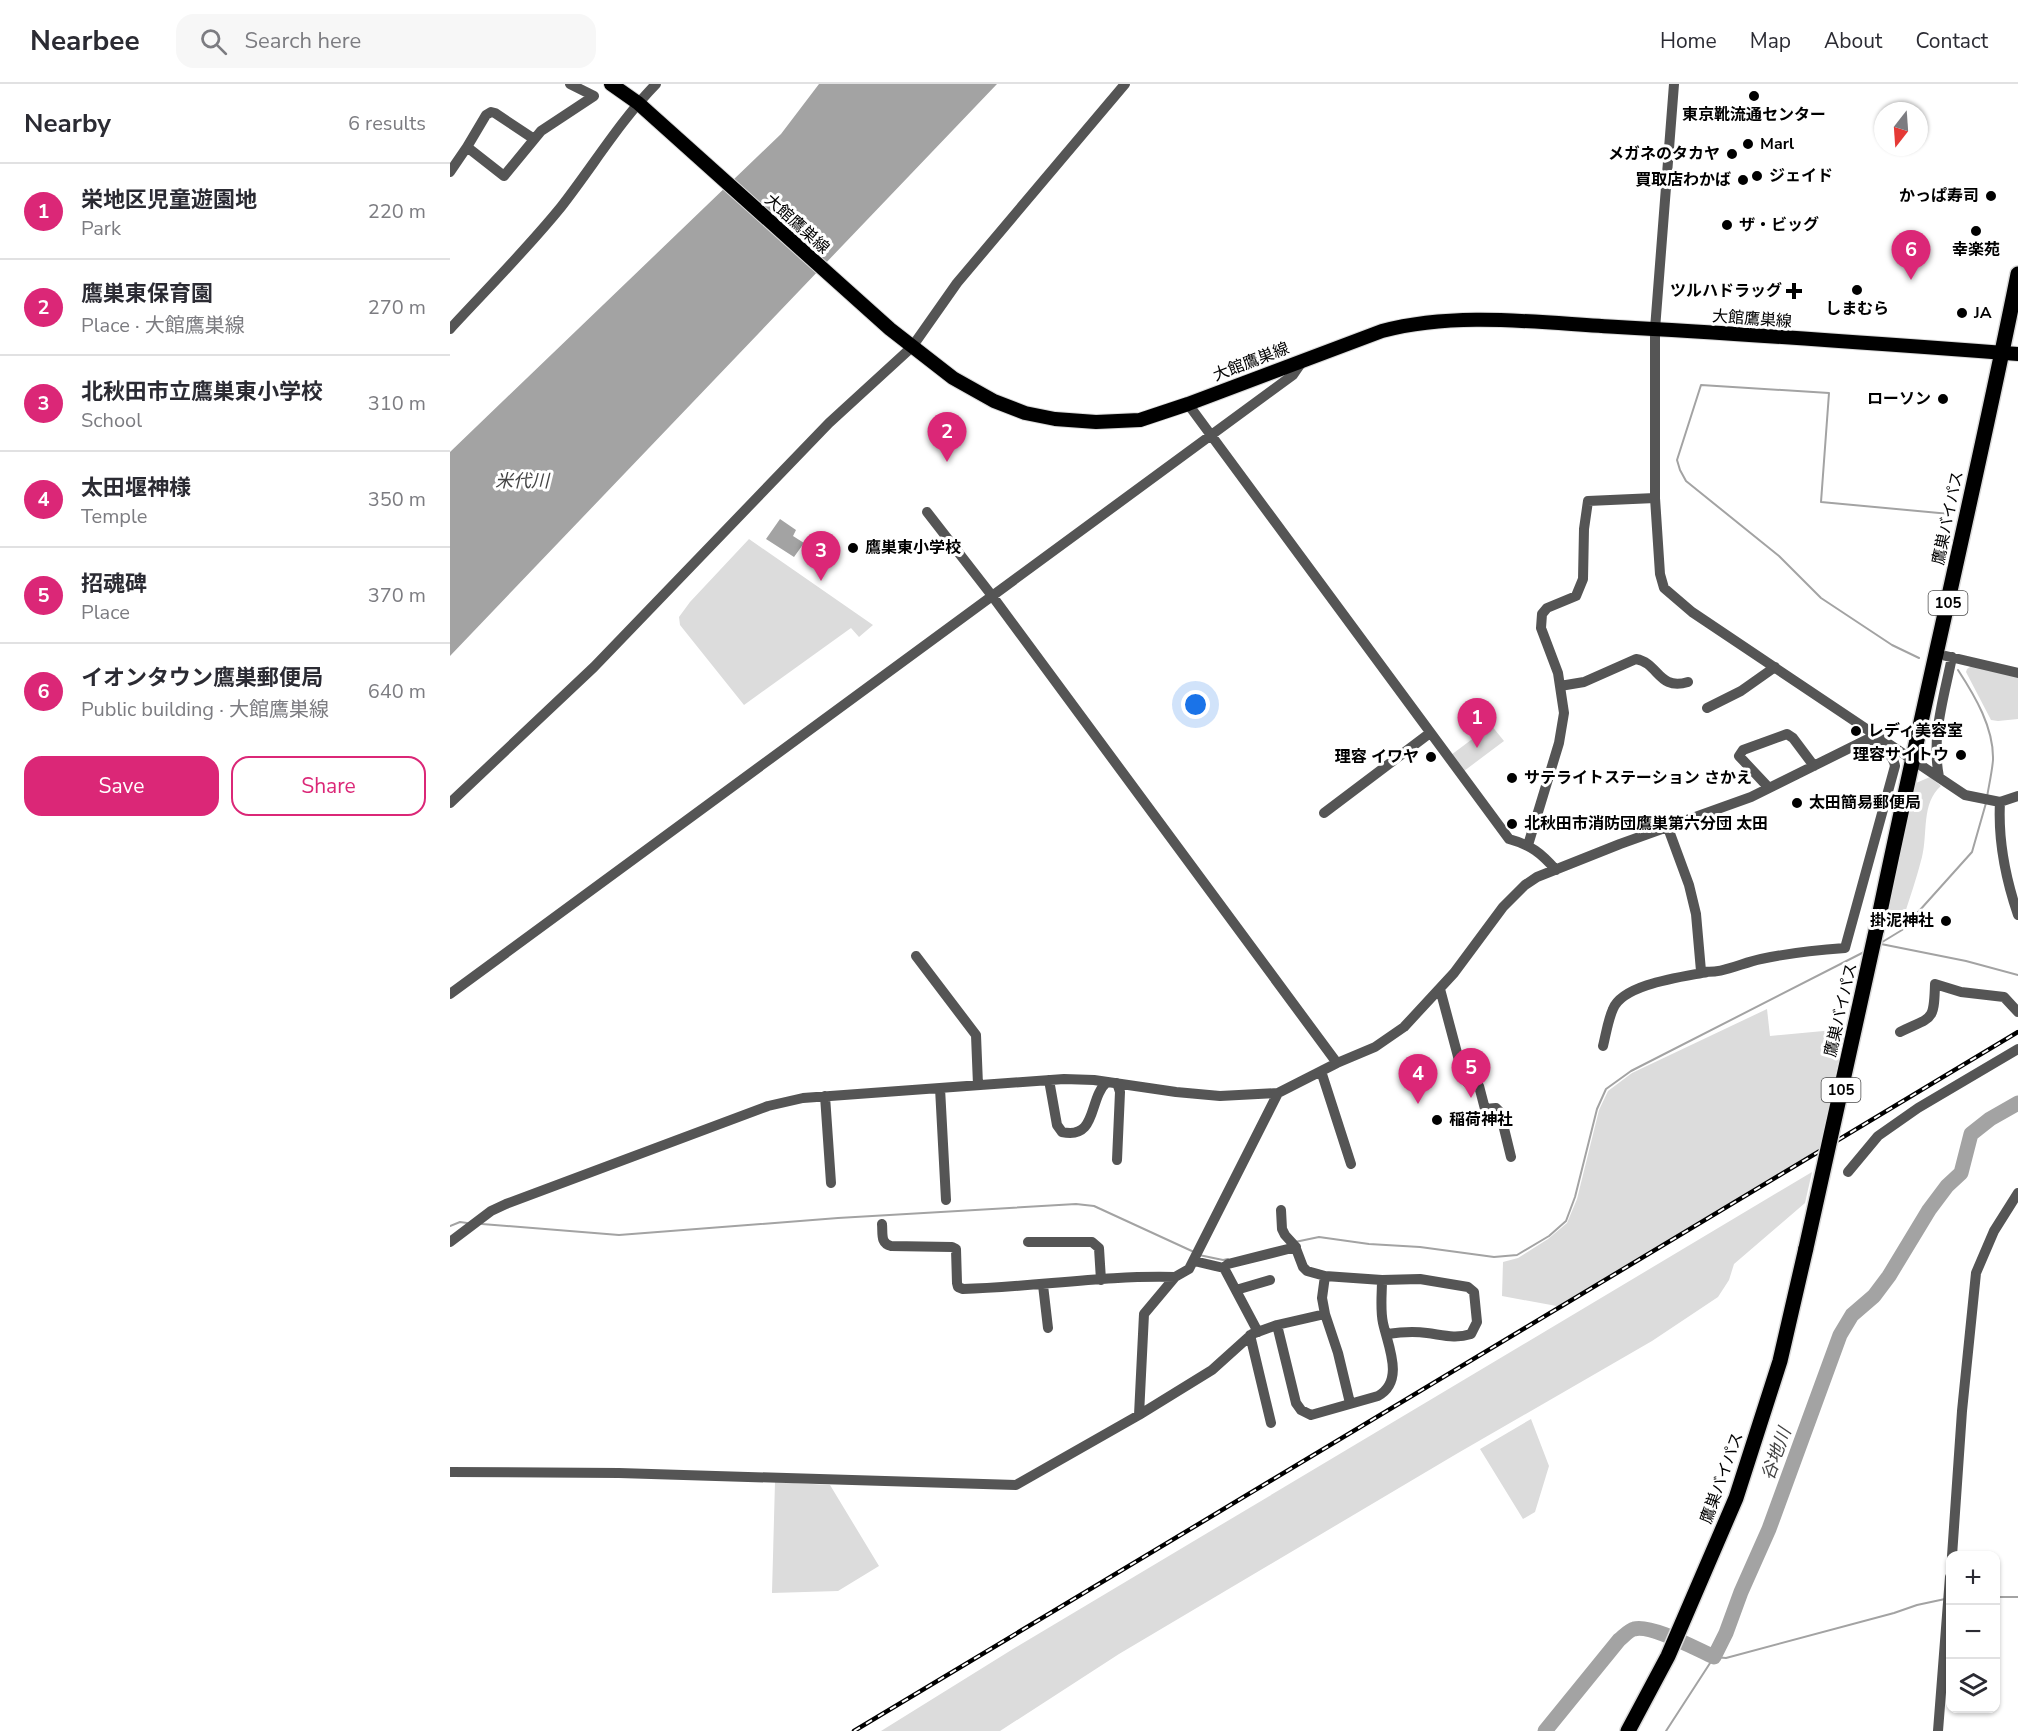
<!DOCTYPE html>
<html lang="en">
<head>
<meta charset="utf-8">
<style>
  :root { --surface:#fff; --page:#f7f7f7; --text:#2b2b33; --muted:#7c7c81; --line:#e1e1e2; --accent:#db2777 }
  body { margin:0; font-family:"Nunito Sans","Noto Sans JP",sans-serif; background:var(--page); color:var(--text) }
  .controls { position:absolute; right:18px; bottom:18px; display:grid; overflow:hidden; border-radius:12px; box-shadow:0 2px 4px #0004 }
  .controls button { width:54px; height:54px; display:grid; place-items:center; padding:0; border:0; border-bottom:2px solid var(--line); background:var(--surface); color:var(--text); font:30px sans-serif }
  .compass { position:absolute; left:1424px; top:18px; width:54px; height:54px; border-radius:50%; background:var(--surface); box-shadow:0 2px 4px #0004; rotate:197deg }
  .you { position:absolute; left:746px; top:621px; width:21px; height:21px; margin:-15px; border:4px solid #fff; border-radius:50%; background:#1a73e8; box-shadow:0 0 0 9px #1a73e833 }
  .badge { display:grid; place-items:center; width:39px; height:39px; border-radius:50%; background:var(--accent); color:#fff; font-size:20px; font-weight:700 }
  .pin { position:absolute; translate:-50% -50px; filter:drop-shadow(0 2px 3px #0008) }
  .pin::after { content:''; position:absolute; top:32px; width:21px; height:18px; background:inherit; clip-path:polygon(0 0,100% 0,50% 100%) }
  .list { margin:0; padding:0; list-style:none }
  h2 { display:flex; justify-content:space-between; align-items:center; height:78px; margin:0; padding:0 24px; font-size:26px }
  h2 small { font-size:20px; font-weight:400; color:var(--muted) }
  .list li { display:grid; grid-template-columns:39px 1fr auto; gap:18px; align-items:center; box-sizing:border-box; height:96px; padding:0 24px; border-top:2px solid var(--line) }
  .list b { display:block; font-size:22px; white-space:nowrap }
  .list p { margin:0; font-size:20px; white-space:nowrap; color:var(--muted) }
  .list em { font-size:20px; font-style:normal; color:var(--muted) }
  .actions { display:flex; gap:12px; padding:18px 24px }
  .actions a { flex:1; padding:14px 0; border:2px solid var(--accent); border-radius:18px; text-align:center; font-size:21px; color:var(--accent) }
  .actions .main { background:var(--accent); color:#fff }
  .icon { flex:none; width:33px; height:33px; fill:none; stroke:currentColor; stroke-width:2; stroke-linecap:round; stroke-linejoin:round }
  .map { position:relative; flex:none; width:1568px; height:1647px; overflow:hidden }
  header { display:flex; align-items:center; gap:36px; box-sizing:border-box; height:84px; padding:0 30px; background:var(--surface); border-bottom:2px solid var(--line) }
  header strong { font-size:28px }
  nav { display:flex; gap:33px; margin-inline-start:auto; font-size:21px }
  .search { width:420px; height:54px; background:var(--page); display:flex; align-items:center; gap:15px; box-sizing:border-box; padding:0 21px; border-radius:18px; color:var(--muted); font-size:22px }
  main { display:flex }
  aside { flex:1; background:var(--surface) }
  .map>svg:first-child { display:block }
  .green { fill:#dcdcdc }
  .water { fill:#a3a3a3 }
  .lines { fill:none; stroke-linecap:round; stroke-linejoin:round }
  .stream { stroke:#a3a3a3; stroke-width:2 }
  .river { stroke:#a3a3a3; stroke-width:15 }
  .major-casing { stroke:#dbdbdb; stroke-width:16 }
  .highway-casing { stroke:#dbdbdb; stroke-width:18 }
  .minor { stroke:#555; stroke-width:10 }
  .major { stroke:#000; stroke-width:14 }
  .highway { stroke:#000; stroke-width:15 }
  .rail-casing { stroke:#000; stroke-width:4.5 }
  .rail { stroke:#fff; stroke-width:2; stroke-dasharray:7; stroke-linecap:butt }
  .highway-bridge-casing { stroke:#dbdbdb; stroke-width:18; stroke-linecap:butt }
  .highway-bridge { stroke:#000; stroke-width:15 }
  .poi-dot { fill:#000; stroke:#fff; stroke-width:2 }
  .labels { text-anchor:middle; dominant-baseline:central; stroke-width:6; stroke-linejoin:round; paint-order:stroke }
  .shield { fill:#fff; stroke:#4c4c4c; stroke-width:1.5 }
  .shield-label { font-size:15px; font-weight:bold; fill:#000 }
  .poi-label { font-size:16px; font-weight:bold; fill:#000; stroke:#fff; text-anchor:start }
  .street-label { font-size:16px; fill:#000; stroke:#fff }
  .water-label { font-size:18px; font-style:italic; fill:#444; stroke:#fff }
</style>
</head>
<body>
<header>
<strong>Nearbee</strong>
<div class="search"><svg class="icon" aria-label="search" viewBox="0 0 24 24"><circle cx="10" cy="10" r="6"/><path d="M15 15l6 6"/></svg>Search here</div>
<nav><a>Home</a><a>Map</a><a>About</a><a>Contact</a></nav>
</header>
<main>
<aside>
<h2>Nearby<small>6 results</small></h2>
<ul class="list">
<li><span class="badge">1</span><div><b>栄地区児童遊園地</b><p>Park</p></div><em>220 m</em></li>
<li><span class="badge">2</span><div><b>鷹巣東保育園</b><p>Place · 大館鷹巣線</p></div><em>270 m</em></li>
<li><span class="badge">3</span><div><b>北秋田市立鷹巣東小学校</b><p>School</p></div><em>310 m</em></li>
<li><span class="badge">4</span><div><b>太田堰神様</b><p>Temple</p></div><em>350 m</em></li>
<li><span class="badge">5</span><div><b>招魂碑</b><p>Place</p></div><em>370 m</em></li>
<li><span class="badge">6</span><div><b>イオンタウン鷹巣郵便局</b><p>Public building · 大館鷹巣線</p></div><em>640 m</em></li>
</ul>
<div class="actions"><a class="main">Save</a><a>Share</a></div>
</aside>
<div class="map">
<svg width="1568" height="1647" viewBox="0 0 1568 1647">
  <rect width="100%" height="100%" fill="#fff"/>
  <path class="green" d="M 299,455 L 423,541 L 409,553 L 401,544 L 294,621 L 230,541 L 229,533 L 240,518 Z
    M 1523,581 L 1568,592 L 1568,635 L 1548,637 L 1541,636 L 1516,588 L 1517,585 Z
    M 1041,641 L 1054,657 L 1014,687 L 1001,671 Z
    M 1480,693 L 1491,702 C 1471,719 1478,750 1472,773 C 1467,793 1460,813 1454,832 L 1450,837 L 1436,832 L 1466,699 Z
    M 1317,925 L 1320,952 L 1395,945 L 1369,1068 L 1112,1223 L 1052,1212 L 1053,1178 L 1068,1174 L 1098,1155 L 1117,1139 L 1127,1115 L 1149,1026 L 1158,1007 L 1182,989 Z
    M 1362,1088 L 1355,1119 L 1284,1180 L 1279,1196 L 1268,1213 L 1202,1257 L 1008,1369 L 669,1570 L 550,1647 L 431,1647 L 563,1565 Z
    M 1081,1335 L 1099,1382 L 1085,1428 L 1073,1435 L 1030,1365 Z
    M 325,1398 L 380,1401 L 429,1482 L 388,1507 L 322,1509 Z"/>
  <path class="water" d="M 369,0 L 547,0 L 0,572 L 0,368 L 331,50 Z
    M 330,435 L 346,446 L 343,452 L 354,459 L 344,473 L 316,455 Z"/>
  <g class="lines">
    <path class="stream" d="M 1469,574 L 1442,561 L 1371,514 L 1329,472 L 1236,397 L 1230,386 L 1227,376 L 1251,301 L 1379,309 L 1371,418 L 1500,430
      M 1508,586 C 1525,612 1544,644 1543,676 C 1542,688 1539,701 1537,713
      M 1429,860 L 1452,846 L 1522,768 L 1536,719
      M 1431,860 L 1516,877 L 1568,891
      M 32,1140 L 169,1151 L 388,1134 L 626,1120 L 644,1122 L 744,1168
      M 0,1142 L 10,1138 L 17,1139
      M 845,1158 L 869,1153 L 919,1160 L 970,1163 L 1044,1173 L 1067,1171 L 1099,1152 L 1116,1137 L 1125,1113 L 1147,1025 L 1156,1005 L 1181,987 L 1416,867
      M 749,1171 L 773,1176 L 778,1175
      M 1546,1513 L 1568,1513
      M 1216,1647 L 1264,1573 L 1276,1574 L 1444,1529 L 1467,1521 L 1495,1515"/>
    <path class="river" d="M 1095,1647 L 1169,1556 C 1173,1553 1179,1546 1184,1545 C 1201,1540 1246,1565 1264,1573 L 1276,1549 L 1291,1508 L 1319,1445 L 1390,1251 L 1402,1231 L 1424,1212 L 1439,1192 L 1479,1126 L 1497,1102 L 1511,1089 L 1521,1050 L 1540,1035 L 1568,1019"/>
    <defs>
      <path id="major" d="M 161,0 L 188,19 L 440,245 L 503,294 L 544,317 L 575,329 L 605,335 L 646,338 L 690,336 L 738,320 L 932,247 C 1009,227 1090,239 1168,243 C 1301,250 1435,260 1568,270"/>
      <path id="highway" d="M 1426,847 C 1471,628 1524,410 1568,190
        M 1178,1647 L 1218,1572 L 1286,1414 L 1330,1277 L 1356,1164"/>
    </defs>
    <use href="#major" class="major-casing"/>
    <use href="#highway" class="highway-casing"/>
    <path class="minor" d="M 1224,0 L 1205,245 L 1205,414 L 1210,490 L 1214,504 L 1242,528 L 1515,711 L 1550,718 L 1568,712
      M 17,63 L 36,31 L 41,28 L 45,29 L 84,55
      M 0,88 L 17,63 L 54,92 L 91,47 L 144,12 L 120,0
      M 0,245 C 37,205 76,166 111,123 C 143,82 170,37 206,0
      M 738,320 L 1059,755 C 1081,761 1091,769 1106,786
      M 477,428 L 543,513 L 887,979
      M 1496,572 L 1568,589
      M 1110,602 L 1134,598 L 1186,575 C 1209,579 1208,607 1238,598
      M 1257,624 L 1291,607 L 1325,583
      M 1489,693 C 1481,652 1494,614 1502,573
      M 1319,704 L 1289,672 L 1293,666 L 1337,650 L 1343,654 L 1364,682
      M 1550,718 C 1548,755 1556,796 1568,831
      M 0,719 L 144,583 L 379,339 L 462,263 L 507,199 L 675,0
      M 874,729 L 980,649
      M 1218,744 L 1239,801 L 1246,830 L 1251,887 C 1270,891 1291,879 1311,875 C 1339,869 1367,866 1395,864 L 1445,682 C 1443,667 1426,663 1414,657
      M 1078,761 L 1109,659 L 1114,629 L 1108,589 L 1091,544 L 1092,530 L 1097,524 L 1126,512 L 1133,495 L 1134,445 L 1138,417 L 1205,414
      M 466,872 L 526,951 L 528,1001
      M 990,905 L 1014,995 L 1019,1000 L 1029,1002 L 1035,1025 L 1046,1024 L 1050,1028 L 1061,1073
      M 0,910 L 843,291 L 854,275
      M 1450,948 C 1483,932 1484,938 1485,900 L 1511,908 L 1554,913 L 1568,928
      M 1153,962 C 1156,950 1158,936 1163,925 C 1173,900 1232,893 1257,888
      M 871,987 L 901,1080
      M 599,996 L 607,1041 L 612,1048 C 648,1056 638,1014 657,998
      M 667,999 L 670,1008 L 667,1076
      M 490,1004 L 496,1116
      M 375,1012 L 381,1099
      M 1398,1088 L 1428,1052 L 1468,1024 L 1568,965
      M 831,1126 L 832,1145 L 835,1151 L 845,1162 L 853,1183 L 857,1187 L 875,1192
      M 432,1140 C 433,1150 430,1159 441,1162 L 502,1163 L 506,1165 L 507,1199 L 508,1203 L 513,1205 C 584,1203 655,1191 725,1193
      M 0,1158 L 41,1127 L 56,1120 L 318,1022 L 353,1014 L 614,995 L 644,996 L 726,1008 L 770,1012 L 828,1009 L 887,979 L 925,963 L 954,943 L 1004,889 L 1053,823 L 1075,801 L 1087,793 L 1170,760 L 1301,713 L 1426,651
      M 578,1158 L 642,1158 L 649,1164 L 651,1196
      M 744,1177 L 774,1184 L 808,1248
      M 774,1184 L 778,1180 L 846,1163
      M 593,1201 L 598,1244
      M 786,1206 L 820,1196
      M 875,1230 L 888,1269 L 900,1319
      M 827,1241 L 846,1319 L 851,1326 L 861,1331 L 928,1312 C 955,1297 938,1262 933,1239 C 930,1225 932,1210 932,1196
      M 800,1251 L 821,1339
      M 689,1331 L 762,1286 L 802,1250 L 827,1241 L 875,1230 L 872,1214 L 875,1192 L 932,1196 L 970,1195 L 1018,1203 L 1024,1208 L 1027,1238 L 1021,1250 C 1005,1255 993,1251 977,1249 C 963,1247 951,1248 937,1250
      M 0,1388 L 169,1389 L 566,1401 L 689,1331 L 694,1230 L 725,1193 L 739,1185 L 828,1009
      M 1502,1472 L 1512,1327 L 1526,1189 L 1544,1147 L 1568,1109
      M 1488,1647 L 1500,1493"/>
    <use href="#major" class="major"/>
    <use href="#highway" class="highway"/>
    <defs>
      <path id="rail" d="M 404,1647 L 1568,948"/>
    </defs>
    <use href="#rail" class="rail-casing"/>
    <use href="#rail" class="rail"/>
    <defs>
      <path id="highway-bridge" d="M 1356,1164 L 1426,847"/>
    </defs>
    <use href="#highway-bridge" class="highway-bridge-casing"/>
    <use href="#highway-bridge" class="highway-bridge"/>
  </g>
  <g class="poi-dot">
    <circle cx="1304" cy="12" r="6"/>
    <circle cx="1298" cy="60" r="6"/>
    <circle cx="1282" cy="70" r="6"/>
    <circle cx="1307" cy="92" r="6"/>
    <circle cx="1293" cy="96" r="6"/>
    <circle cx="1541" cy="112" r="6"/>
    <circle cx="1277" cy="141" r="6"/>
    <circle cx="1526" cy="147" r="6"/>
    <circle cx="1407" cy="206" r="6"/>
    <path d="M1341 198h6v6h6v6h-6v6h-6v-6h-6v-6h6z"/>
    <circle cx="1512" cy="229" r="6"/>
    <circle cx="1493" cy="315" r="6"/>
    <circle cx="403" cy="464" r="6"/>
    <circle cx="1406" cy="647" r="6"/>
    <circle cx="1511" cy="671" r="6"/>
    <circle cx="981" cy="673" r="6"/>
    <circle cx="1062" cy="694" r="6"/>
    <circle cx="1347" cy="719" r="6"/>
    <circle cx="1062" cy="740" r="6"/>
    <circle cx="1496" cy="837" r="6"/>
    <circle cx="987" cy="1036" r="6"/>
  </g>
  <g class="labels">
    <g class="shield">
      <rect x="1478.5" y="507" width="39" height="24" rx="4.5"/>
      <rect x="1371.5" y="994" width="39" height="24" rx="4.5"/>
    </g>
    <g class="shield-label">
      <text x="1498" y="519">105</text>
      <text x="1391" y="1006">105</text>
    </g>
    <g class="poi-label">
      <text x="1304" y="31" text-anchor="middle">東京靴流通センター</text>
      <text x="1310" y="60">Marl</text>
      <text x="1270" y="70" text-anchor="end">メガネのタカヤ</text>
      <text x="1319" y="92">ジェイド</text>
      <text x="1281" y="96" text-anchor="end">買取店わかば</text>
      <text x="1529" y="112" text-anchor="end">かっぱ寿司</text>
      <text x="1289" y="141">ザ・ビッグ</text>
      <text x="1526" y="166" text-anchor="middle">幸楽苑</text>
      <text x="1332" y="207" text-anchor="end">ツルハドラッグ</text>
      <text x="1407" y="225" text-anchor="middle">しまむら</text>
      <text x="1524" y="229">JA</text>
      <text x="1481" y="315" text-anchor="end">ローソン</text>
      <text x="415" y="464">鷹巣東小学校</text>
      <text x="1418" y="647">レディ美容室</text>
      <text x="1499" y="671" text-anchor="end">理容サイトウ</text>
      <text x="969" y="673" text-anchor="end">理容 イワヤ</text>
      <text x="1074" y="694">サテライトステーション さかえ</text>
      <text x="1359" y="719">太田簡易郵便局</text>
      <text x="1074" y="740">北秋田市消防団鷹巣第六分団 太田</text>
      <text x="1484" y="837" text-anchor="end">掛泥神社</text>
      <text x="999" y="1036">稲荷神社</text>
    </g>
    <g class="street-label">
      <text transform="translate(347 140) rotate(42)">大館鷹巣線</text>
      <text transform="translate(1302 235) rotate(4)">大館鷹巣線</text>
      <text transform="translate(801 278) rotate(-21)">大館鷹巣線</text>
      <text transform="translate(1498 434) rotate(-78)">鷹巣バイパス</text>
      <text transform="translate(1391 926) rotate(-77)">鷹巣バイパス</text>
      <text transform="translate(1272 1394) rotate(-70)">鷹巣バイパス</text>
    </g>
    <g class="water-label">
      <text x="72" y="397">米代川</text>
      <text transform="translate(1326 1370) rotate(-70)">谷地川</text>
    </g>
  </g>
</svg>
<div class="controls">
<button>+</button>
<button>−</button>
<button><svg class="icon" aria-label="layers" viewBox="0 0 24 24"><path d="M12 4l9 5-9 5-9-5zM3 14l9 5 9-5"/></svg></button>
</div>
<svg class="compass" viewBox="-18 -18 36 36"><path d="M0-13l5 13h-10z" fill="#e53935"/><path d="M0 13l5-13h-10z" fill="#7c7c81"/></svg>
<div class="you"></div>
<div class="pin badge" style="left:1027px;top:664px">1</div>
<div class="pin badge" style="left:497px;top:378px">2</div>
<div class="pin badge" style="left:371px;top:497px">3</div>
<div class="pin badge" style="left:968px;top:1020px">4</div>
<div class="pin badge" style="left:1021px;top:1014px">5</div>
<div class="pin badge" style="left:1461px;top:196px">6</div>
</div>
</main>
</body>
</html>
